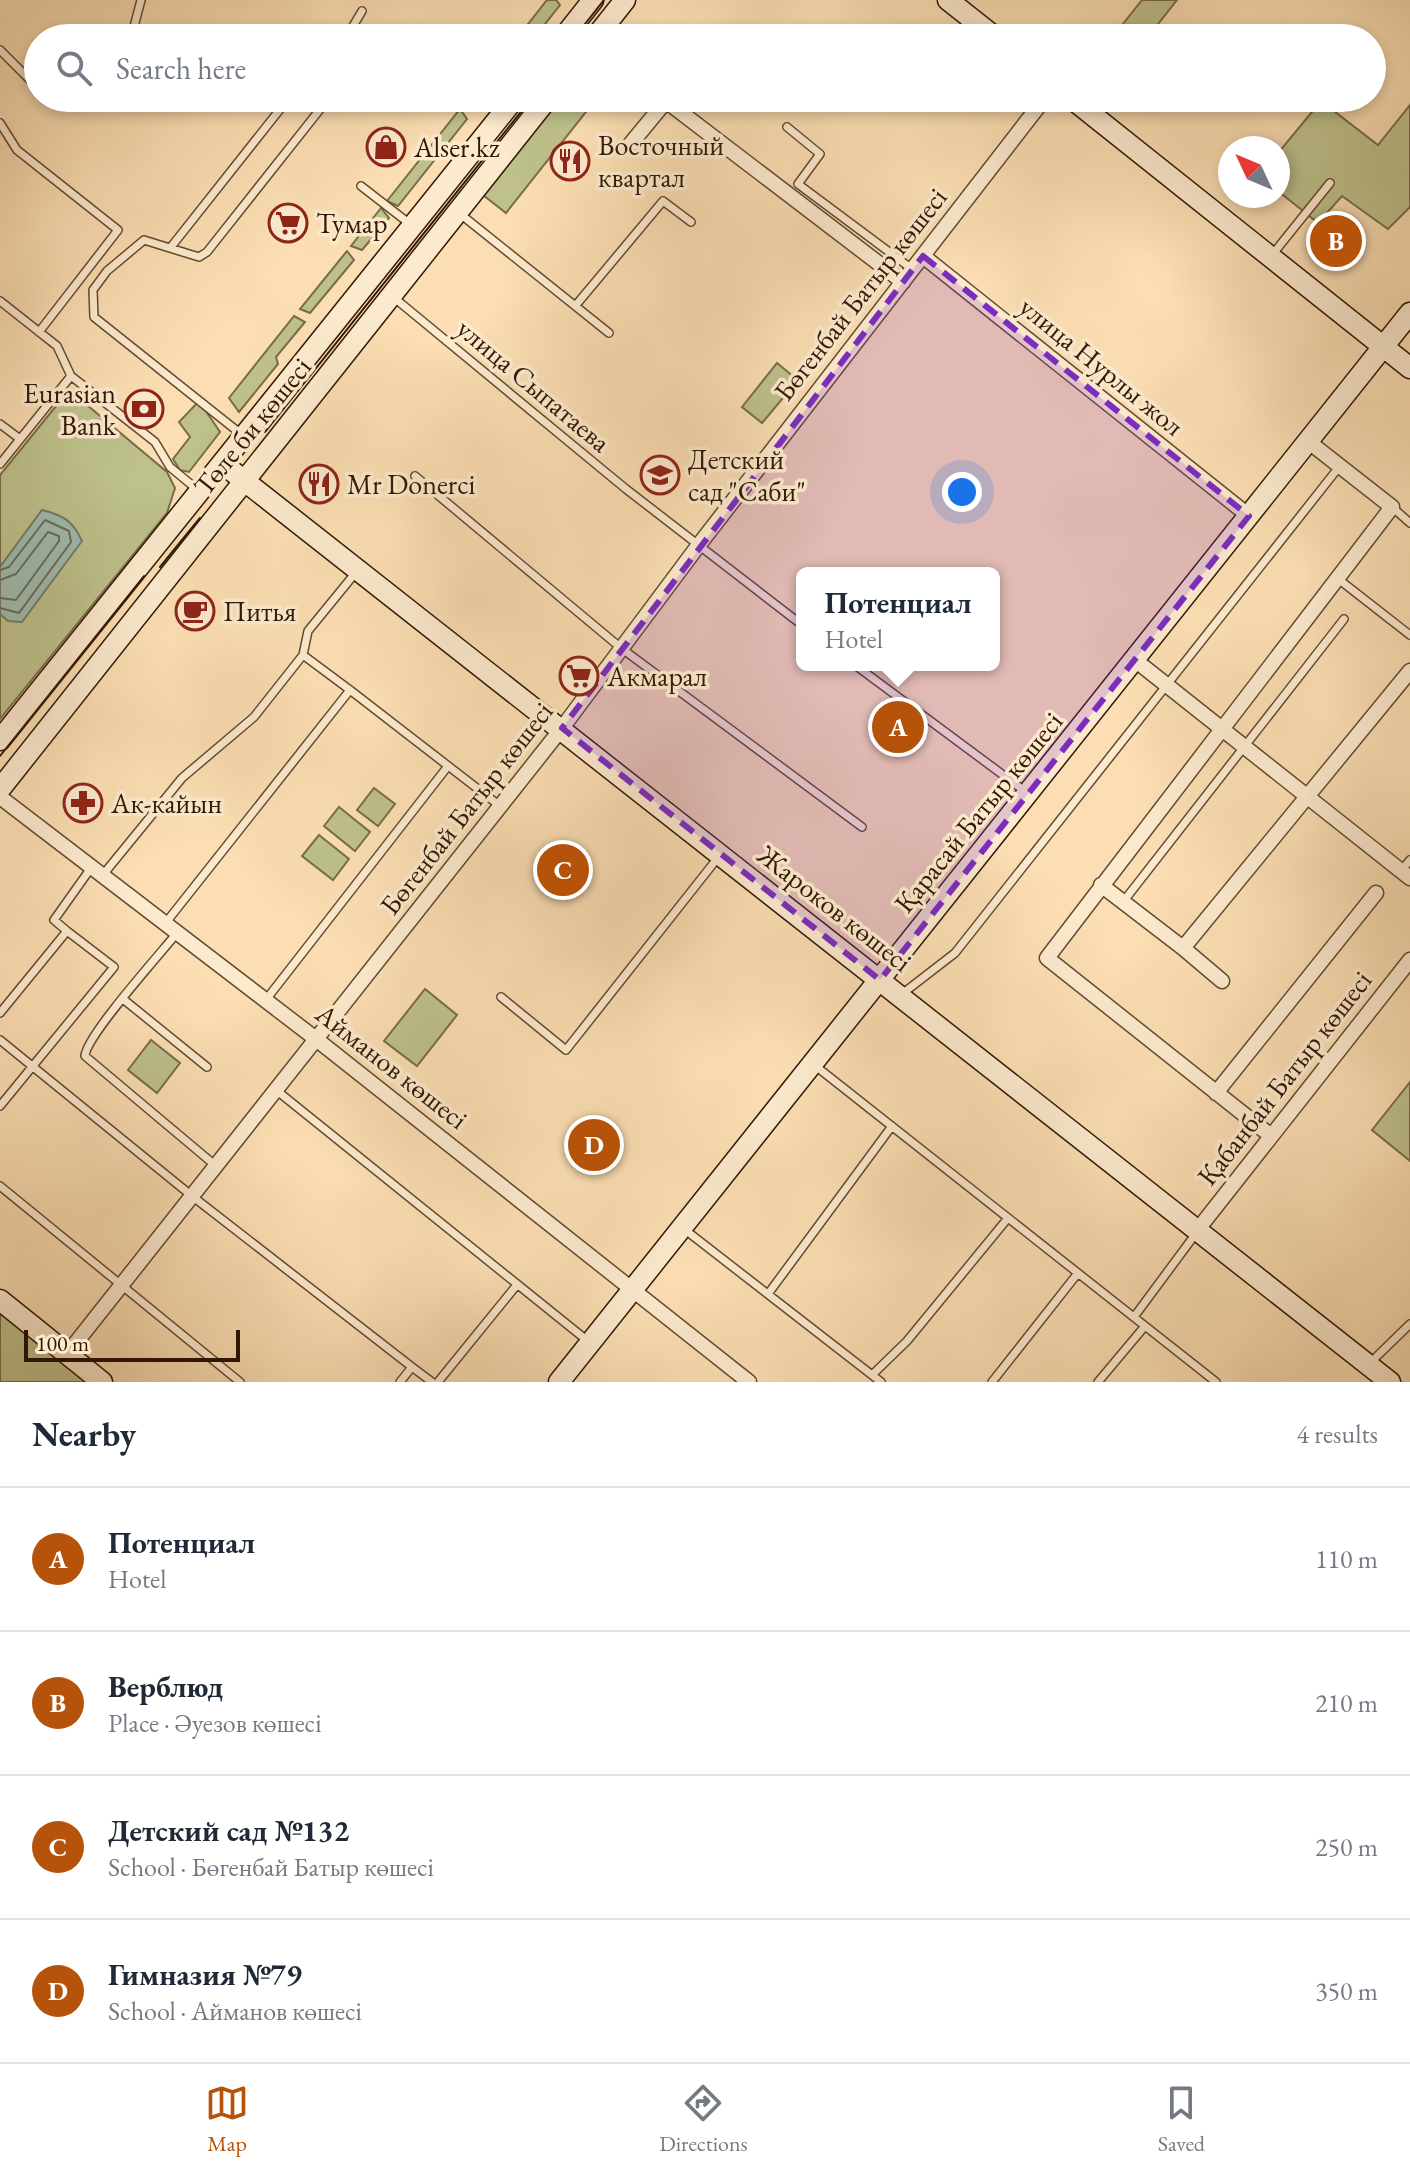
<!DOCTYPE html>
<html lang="en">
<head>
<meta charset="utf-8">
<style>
  :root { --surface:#fff; --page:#f6f6f7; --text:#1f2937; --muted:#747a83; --line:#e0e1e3; --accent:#b45309 }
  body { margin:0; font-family:"EB Garamond",serif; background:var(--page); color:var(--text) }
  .compass { position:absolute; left:1218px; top:136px; width:72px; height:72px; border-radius:50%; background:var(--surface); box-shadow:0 4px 12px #0003; rotate:314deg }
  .scale { position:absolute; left:24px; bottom:20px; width:216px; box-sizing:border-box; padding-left:8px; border:4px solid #321703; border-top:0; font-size:22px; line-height:28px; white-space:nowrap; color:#321703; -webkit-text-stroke:6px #fceace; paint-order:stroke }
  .you { position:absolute; left:962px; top:492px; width:28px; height:28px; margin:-20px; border:6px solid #fff; border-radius:50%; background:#1a73e8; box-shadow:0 0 0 12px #1a73e833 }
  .badge { display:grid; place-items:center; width:52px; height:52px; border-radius:50%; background:var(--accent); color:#fff; font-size:26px; font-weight:700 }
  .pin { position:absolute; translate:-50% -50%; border:4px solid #fff; box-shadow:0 2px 8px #0006 }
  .popup { position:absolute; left:796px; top:567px; width:204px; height:104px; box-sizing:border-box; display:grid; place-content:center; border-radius:12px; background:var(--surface); filter:drop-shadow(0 2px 6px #0005); font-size:26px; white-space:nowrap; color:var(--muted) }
  .popup b { font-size:30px; color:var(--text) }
  .popup::after { content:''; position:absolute; left:50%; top:100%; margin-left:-16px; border:16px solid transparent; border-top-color:var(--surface) }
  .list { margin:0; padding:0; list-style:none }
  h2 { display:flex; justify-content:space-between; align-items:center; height:104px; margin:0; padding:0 32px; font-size:34px }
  h2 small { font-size:26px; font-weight:400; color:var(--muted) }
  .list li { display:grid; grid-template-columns:52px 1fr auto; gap:24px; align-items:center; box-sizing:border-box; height:144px; padding:0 32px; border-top:2px solid var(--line) }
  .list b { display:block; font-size:30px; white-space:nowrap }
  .list p { margin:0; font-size:26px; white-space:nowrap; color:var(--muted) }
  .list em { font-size:26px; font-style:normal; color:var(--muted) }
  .icon { flex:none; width:44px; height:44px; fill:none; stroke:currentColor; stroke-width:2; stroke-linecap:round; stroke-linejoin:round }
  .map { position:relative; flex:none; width:1410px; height:1382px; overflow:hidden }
  .search { position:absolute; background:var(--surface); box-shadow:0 4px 12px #0003; left:24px; right:24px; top:24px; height:88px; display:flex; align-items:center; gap:20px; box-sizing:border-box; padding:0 28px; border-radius:44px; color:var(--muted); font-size:30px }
  .sheet { height:680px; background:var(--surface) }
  nav { display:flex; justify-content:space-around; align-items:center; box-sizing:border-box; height:112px; border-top:2px solid var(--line); background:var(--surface); font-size:22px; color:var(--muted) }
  nav a { display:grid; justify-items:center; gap:4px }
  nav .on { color:var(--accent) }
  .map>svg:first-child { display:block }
  .green { fill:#bec18c; stroke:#786c48; stroke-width:2 }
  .water { fill:#9fbcaf; stroke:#737a6a; stroke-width:2 }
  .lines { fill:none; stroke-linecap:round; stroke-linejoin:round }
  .shore { stroke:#686a59; stroke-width:2 }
  .lane-casing { stroke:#64492f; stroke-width:10 }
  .street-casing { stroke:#64492f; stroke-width:17 }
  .secondary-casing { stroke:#321703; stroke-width:23 }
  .lane { stroke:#fceace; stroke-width:7 }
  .street { stroke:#fceace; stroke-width:14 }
  .secondary { stroke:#fceace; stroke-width:20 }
  .tram { stroke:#321703; stroke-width:2 }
  .marked { fill:#7b2cbf; fill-opacity:0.2; stroke:#7b2cbf; stroke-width:6; stroke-dasharray:16 10; stroke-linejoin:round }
  .labels { text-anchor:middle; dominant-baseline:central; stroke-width:7; stroke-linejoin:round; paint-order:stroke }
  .poi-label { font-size:28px; fill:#321703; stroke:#fceace; text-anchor:start }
  .street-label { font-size:28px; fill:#321703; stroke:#fceace }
</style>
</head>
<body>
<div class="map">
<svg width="1410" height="1382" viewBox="0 0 1410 1382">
  <rect width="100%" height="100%" fill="#fbdeb3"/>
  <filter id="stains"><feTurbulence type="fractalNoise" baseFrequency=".0025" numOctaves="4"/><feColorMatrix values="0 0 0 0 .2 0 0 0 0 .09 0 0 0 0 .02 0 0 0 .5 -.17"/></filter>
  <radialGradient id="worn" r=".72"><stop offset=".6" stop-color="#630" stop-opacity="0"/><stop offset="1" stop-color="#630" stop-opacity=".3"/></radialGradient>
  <path class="green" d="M 547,0 L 556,0 L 560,5 L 534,38 L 517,38 Z
    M 1142,0 L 1177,0 L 1147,38 L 1120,38 L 1115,34 Z
    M 559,98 L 597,98 L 506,213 L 483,195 Z
    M 1321,101 L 1378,145 L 1410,105 L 1410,207 L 1388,229 L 1342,196 L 1318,223 L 1278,191 L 1278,153 Z
    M 460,109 L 467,119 L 398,206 L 387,201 Z
    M 381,208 L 389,218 L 362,250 L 351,246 Z
    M 347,251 L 354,260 L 310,313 L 300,309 Z
    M 294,316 L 305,322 L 276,357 L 278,364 L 239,412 L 229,398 Z
    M 777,363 L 794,377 L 790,383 L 793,386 L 762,423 L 742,407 Z
    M 69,390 L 167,472 L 175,488 L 167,513 L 0,719 L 0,475 Z
    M 199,401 L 220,432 L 189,472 L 180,470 L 173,459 L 190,437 L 179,422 Z
    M 374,788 L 395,804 L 378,826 L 357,810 Z
    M 339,807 L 370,832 L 355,851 L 324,826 Z
    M 319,835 L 349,859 L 333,880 L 302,856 Z
    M 425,989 L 457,1015 L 417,1066 L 384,1041 Z
    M 151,1040 L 180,1063 L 157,1093 L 128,1070 Z
    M 1410,1082 L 1410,1161 L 1372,1130 Z
    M 0,1300 L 100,1382 L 0,1382 Z"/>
  <path class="water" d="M 42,510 C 63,515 73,521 82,541 L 22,622 L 8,621 L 0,614 L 0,567 Z"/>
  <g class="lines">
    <path class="shore" d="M 0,570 L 9,567 L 45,520 L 69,531 L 71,542 L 19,613 L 0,608
      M 0,580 L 16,574 L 48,532 L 59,536 L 59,541 L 16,600 L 0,598"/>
    <defs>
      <path id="lane" d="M 131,38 L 141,0
        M 346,38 L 362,11
        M 0,50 L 38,88
        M 0,123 L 17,150 L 118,230 L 39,332
        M 787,127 L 820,154 L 798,184 L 912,269
        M 361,186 L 410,224
        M 459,213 L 609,333
        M 171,247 L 289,98
        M 1272,255 L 1330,183
        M 392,296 L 626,489 L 802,625
        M 0,301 L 57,346 L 71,376 L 0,464
        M 576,305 L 663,201 L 691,222
        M 71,376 L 155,442 L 170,467 L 199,491
        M 0,424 L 20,439
        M 241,434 L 94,317 L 93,290 L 107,271 L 144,240 L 199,257 L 207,252 L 329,98
        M 415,476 L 621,648 L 862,827
        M 1392,507 L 1410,523
        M 1337,578 L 1410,635
        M 303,655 L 350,690
        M 855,665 L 1026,792
        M 1401,871 L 1410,860
        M 102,876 L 182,778 L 254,717 L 303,655 L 308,631 L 357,571
        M 1123,902 L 1344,619
        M 164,925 L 350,690 L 500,806
        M 177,933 C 160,954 86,1036 85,1056 L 216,1166
        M 902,994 L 955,953 L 1339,467
        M 501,997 L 566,1050 L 720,855
        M 123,999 L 207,1067
        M 265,1001 L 448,766
        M 0,1013 L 67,931 L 54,920 L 91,868
        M 0,1040 L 192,1196 L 412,1367
        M 813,1064 L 1216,1382
        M 276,1090 L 589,1342
        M 0,1106 L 114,967 L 67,931
        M 0,1186 L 240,1382
        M 684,1229 L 881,1382
        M 768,1294 L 892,1126
        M 1134,1317 L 1197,1232
        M 1370,1363 L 1410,1324
        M 872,1375 L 907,1341 L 1008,1218
        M 400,1382 L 412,1367 L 432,1382
        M 438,1382 L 516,1286
        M 992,1382 L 1078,1273
        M 1098,1382 L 1145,1326"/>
      <path id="street" d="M 628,147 L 666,101 L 903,282
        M 923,256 L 1249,516
        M 1135,660 L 1410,878
        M 0,797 L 316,1039 L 749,1382
        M 1101,885 L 1183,948
        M 1222,981 L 1183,948 L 1410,671
        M 1216,1093 L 1376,893
        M 1270,1135 L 1047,958 L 1392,507 L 1309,442
        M 1199,1228 L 1410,960
        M 67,1354 L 562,728 L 698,546 L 1045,98"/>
      <path id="secondary" d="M 948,0 L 996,38
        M 563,38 L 593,0
        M 595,38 L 625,0
        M 1071,98 L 1410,368
        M 223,464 L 1390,1382
        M 0,740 L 515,98
        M 0,789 L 548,98
        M 0,1300 L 102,1382
        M 559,1382 L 1410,313"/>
    </defs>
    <use href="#lane" class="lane-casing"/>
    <use href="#street" class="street-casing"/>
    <use href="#secondary" class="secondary-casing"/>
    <use href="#lane" class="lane"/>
    <use href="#street" class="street"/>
    <use href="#secondary" class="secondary"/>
    <path class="tram" d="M 574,38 L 604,0
      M 265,432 L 532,98
      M 160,567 L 200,518
      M 0,756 L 144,576"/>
  </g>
  <path class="marked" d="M 923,256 L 1249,516 L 880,980 L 562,728 Z"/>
  <defs>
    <symbol id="shop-ring" viewBox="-11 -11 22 22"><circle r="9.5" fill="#fceace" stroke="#8f2418" stroke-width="1.5"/><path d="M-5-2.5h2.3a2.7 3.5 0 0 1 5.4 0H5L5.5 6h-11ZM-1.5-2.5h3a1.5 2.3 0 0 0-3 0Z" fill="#8f2418"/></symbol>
    <symbol id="restaurant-ring" viewBox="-11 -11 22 22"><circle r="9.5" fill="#fceace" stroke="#8f2418" stroke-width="1.5"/><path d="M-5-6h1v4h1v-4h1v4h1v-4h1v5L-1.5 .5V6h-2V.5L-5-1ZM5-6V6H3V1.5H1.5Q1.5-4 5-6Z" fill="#8f2418"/></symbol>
    <symbol id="supermarket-ring" viewBox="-11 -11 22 22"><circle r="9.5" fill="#fceace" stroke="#8f2418" stroke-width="1.5"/><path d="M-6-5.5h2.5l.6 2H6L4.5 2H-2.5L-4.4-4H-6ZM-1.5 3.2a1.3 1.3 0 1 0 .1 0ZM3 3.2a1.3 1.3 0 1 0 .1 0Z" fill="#8f2418"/></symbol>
    <symbol id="bank-ring" viewBox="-11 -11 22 22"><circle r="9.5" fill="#fceace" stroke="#8f2418" stroke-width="1.5"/><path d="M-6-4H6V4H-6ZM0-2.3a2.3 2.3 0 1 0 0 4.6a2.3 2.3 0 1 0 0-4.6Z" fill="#8f2418"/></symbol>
    <symbol id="school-ring" viewBox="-11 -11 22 22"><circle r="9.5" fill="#fceace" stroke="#8f2418" stroke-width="1.5"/><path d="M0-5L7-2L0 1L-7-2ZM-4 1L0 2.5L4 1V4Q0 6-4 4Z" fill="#8f2418"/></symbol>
    <symbol id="cafe-ring" viewBox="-11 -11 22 22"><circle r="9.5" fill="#fceace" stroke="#8f2418" stroke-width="1.5"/><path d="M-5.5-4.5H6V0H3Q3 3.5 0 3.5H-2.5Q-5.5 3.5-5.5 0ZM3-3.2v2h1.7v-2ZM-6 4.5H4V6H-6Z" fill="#8f2418"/></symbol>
    <symbol id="pharmacy-ring" viewBox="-11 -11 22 22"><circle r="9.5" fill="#fceace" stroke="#8f2418" stroke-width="1.5"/><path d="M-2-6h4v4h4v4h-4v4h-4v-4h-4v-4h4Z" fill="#8f2418"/></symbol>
  </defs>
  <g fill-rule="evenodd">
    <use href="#shop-ring" x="364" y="125" width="44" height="44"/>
    <use href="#restaurant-ring" x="548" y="139" width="44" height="44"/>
    <use href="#supermarket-ring" x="266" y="201" width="44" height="44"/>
    <use href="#bank-ring" x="122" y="387" width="44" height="44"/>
    <use href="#school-ring" x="638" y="453" width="44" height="44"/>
    <use href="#restaurant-ring" x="297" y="462" width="44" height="44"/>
    <use href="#cafe-ring" x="173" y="589" width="44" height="44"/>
    <use href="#supermarket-ring" x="557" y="654" width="44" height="44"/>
    <use href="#pharmacy-ring" x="61" y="781" width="44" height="44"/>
  </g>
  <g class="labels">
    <g class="poi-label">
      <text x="598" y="145">Восточный<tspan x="598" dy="32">квартал</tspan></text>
      <text x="414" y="147">Alser.kz</text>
      <text x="316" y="223">Тумар</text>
      <text x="116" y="393" text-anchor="end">Eurasian<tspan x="116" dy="32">Bank</tspan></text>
      <text x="688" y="459">Детский<tspan x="688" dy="32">сад "Саби"</tspan></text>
      <text x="347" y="484">Mr Donerci</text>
      <text x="223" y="611">Питья</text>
      <text x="607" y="676">Акмарал</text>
      <text x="111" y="803">Ак-кайын</text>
    </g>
    <g class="street-label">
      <text transform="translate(860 294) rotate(-52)">Бөгенбай Батыр көшесі</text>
      <text transform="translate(1102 366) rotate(39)">улица Нурлы жол</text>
      <text transform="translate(534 385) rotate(40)">улица Сыпатаева</text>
      <text transform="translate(252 426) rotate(-51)">Төле би көшесі</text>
      <text transform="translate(466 808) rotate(-52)">Бөгенбай Батыр көшесі</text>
      <text transform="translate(978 812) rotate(-51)">Қарасай Батыр көшесі</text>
      <text transform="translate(835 908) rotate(38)">Жароков көшесі</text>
      <text transform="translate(392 1066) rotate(38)">Айманов көшесі</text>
      <text transform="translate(1284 1078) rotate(-52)">Қабанбай Батыр көшесі</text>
    </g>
  </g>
  <rect width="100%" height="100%" filter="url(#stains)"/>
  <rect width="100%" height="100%" fill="url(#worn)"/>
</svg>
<svg class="compass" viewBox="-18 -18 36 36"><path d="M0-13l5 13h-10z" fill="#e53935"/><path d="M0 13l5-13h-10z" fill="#747a83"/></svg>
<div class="scale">100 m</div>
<div class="you"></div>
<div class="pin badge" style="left:898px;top:727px">A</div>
<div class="popup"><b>Потенциал</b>Hotel</div>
<div class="pin badge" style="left:1336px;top:241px">B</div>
<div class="pin badge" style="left:563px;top:870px">C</div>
<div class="pin badge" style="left:594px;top:1145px">D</div>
<div class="search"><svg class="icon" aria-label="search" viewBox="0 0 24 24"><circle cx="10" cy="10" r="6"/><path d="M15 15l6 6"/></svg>Search here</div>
</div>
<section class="sheet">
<h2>Nearby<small>4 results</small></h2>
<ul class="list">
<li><span class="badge">A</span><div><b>Потенциал</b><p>Hotel</p></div><em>110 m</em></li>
<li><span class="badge">B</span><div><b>Верблюд</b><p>Place · Әуезов көшесі</p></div><em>210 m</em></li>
<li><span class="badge">C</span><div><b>Детский сад №132</b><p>School · Бөгенбай Батыр көшесі</p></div><em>250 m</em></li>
<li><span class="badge">D</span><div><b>Гимназия №79</b><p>School · Айманов көшесі</p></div><em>350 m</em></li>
</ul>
</section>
<nav>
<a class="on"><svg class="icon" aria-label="map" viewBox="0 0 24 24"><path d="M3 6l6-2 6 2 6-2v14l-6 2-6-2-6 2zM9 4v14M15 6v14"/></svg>Map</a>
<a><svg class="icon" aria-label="directions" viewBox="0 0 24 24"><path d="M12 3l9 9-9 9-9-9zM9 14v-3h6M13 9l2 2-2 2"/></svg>Directions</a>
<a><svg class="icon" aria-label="saved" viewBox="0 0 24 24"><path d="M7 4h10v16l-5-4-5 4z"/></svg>Saved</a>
</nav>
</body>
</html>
